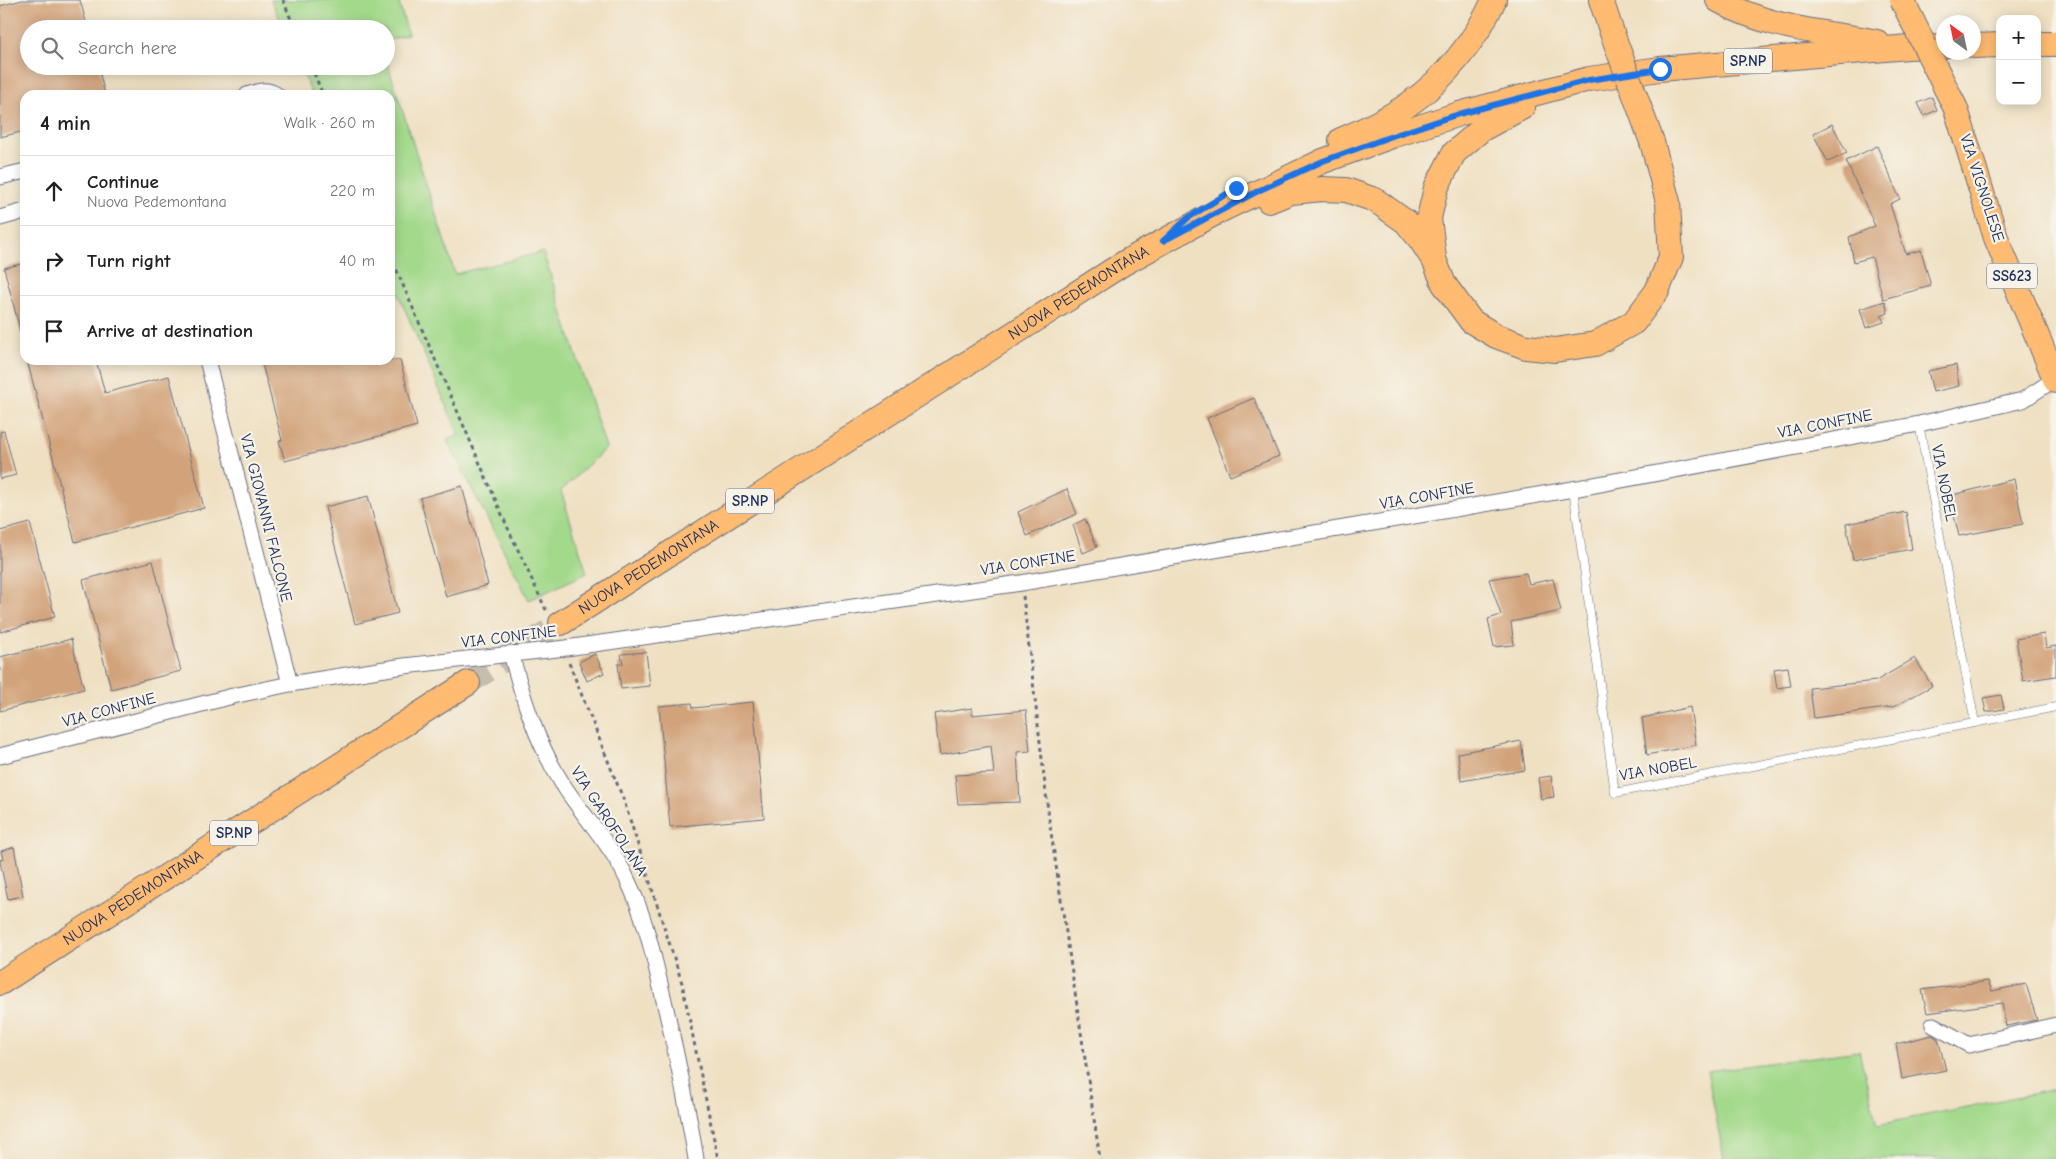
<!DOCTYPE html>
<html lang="en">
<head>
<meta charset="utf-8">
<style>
  :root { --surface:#fff; --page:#f6f6f6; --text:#222; --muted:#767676; --line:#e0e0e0 }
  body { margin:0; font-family:"Comic Neue",sans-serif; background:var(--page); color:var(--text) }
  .controls { position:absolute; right:15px; top:15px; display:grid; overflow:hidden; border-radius:10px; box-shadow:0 2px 12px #0003 }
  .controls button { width:45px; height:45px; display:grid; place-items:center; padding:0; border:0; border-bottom:1px solid var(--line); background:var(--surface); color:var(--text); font:25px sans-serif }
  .compass { position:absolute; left:1936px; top:15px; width:45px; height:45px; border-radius:50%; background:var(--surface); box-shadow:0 2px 12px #0003; rotate:327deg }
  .stop { position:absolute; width:15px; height:15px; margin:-11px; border:4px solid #1a73e8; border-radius:50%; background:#fff }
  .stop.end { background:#1a73e8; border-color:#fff; box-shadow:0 1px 5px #0008 }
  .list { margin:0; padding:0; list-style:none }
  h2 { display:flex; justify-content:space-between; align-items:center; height:65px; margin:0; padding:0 20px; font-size:21px }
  h2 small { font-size:16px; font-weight:400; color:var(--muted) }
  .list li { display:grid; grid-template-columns:32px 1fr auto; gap:15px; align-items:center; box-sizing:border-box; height:70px; padding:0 20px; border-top:1px solid var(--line) }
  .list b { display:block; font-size:19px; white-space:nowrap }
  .list p { margin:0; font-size:16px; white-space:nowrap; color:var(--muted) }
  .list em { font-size:16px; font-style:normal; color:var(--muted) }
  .icon { flex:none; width:28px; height:28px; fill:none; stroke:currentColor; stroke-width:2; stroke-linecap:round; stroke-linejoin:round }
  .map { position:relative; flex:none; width:2056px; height:1159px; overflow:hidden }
  .search { position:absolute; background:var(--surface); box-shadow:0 2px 12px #0003; left:20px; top:20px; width:375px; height:55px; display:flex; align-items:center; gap:12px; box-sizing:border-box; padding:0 18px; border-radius:28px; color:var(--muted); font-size:19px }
  .panel { position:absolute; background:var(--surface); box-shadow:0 2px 12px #0003; left:20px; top:90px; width:375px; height:275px; border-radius:15px }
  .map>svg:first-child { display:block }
  .green { fill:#a2d98a; stroke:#5e8474 }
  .building { fill:#d2a37a }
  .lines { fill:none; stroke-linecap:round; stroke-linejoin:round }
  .primary-tunnel { stroke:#c5bdae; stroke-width:24; stroke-dasharray:24 12; stroke-linecap:butt }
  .lane-casing { stroke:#656d81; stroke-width:9 }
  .street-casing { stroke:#656d81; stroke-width:17 }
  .primary-casing { stroke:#656d81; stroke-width:26 }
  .path { stroke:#656d81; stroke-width:3; stroke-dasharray:4 4; stroke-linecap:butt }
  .lane { stroke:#fff; stroke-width:8 }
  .street { stroke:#fff; stroke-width:15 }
  .primary { stroke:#febb71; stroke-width:24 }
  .primary-bridge-casing { stroke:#656d81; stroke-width:26; stroke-linecap:butt }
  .primary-bridge { stroke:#febb71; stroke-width:24 }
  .route { stroke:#1a73e8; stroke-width:6 }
  .labels { text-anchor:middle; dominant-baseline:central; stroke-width:4.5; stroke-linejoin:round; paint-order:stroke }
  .shield { fill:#f7f3e8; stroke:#5d6a87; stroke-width:1 }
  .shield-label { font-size:15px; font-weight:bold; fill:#1b2f5e }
  .street-label { font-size:16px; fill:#1b2f5e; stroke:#f7f3e8 }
</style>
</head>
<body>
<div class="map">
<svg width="2056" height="1159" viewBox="0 0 2056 1159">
  <rect width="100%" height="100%" fill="#f7f3e8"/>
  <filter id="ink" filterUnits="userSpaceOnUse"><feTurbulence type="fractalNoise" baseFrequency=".02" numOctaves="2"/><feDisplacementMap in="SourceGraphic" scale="10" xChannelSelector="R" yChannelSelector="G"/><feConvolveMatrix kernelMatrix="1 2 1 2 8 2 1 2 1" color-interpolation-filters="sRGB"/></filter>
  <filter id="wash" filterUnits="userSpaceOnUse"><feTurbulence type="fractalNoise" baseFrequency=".0096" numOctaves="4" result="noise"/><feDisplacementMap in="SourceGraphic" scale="20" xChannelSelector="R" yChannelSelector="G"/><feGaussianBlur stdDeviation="1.12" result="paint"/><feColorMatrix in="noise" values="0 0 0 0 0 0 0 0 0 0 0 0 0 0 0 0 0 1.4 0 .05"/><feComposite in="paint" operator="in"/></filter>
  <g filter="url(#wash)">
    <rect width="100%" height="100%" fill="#efe0c2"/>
    <path class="green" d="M 271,0 L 398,0 L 408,34 L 386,41 L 386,29 L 284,29 Z
      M 386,59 L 455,274 L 543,252 L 606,448 L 561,491 L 587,573 L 529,600 L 447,440 L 459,435 L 390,275 L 390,95 L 312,95 L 300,66 L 386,66 Z
      M 1859,1051 L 1877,1125 L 2056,1089 L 2056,1159 L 1724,1159 L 1707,1071 Z"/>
    <g id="blocks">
      <path class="building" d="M 22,0 L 80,0 L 88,29 L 29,29 L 29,66 L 98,66 L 105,95 L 25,95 L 25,131 L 0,137 L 0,6 Z
        M 1932,97 L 1937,110 L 1924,116 L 1918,103 Z
        M 1832,124 L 1847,153 L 1828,162 L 1813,134 Z
        M 1877,146 L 1900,199 L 1890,204 L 1906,254 L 1921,250 L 1931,286 L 1883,299 L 1872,257 L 1854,262 L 1849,237 L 1875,226 L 1846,161 Z
        M 25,263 L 25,333 L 21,334 L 4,268 Z
        M 1885,301 L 1888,313 L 1881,316 L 1884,322 L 1866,328 L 1860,309 Z
        M 27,360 L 96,360 L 105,393 L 169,376 L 204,508 L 75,542 Z
        M 261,360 L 400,360 L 417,426 L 285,461 L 279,441 L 282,440 Z
        M 1956,365 L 1959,386 L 1933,392 L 1928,371 Z
        M 1254,398 L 1279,456 L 1230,476 L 1207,418 Z
        M 4,431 L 16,475 L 0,479 L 0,432 Z
        M 2014,479 L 2023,524 L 1959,536 L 1949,496 Z
        M 462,486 L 488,585 L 446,597 L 420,498 Z
        M 1067,489 L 1077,514 L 1027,536 L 1018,512 Z
        M 368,496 L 398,613 L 355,624 L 325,507 Z
        M 1906,512 L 1912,549 L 1853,560 L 1846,524 Z
        M 1085,519 L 1097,547 L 1083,553 L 1073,525 Z
        M 30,523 L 55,617 L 0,632 L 0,531 Z
        M 153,561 L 181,671 L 111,689 L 83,580 Z
        M 1526,573 L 1529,584 L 1553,579 L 1561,611 L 1511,622 L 1514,645 L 1494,647 L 1488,619 L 1501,615 L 1489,579 Z
        M 2044,634 L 2046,648 L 2056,646 L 2056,676 L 2023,681 L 2016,639 Z
        M 71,639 L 84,689 L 0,711 L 0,657 Z
        M 646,652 L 650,686 L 621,689 L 618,664 L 623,664 L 621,654 Z
        M 595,654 L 604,673 L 587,681 L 579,662 Z
        M 1915,658 L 1932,686 L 1893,707 L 1814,718 L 1810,688 L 1876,681 Z
        M 1788,667 L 1791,686 L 1777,688 L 1774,669 Z
        M 2001,695 L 2004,709 L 1986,712 L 1983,698 Z
        M 753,702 L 764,818 L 670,827 L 659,706 L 692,703 L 693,708 Z
        M 1690,707 L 1696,745 L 1647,755 L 1642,718 Z
        M 972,708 L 972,715 L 1026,710 L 1030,751 L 1017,752 L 1020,802 L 958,804 L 955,775 L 994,773 L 991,746 L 940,755 L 934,714 Z
        M 1521,741 L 1525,770 L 1461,781 L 1458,753 Z
        M 1551,776 L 1554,797 L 1541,799 L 1538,778 Z
        M 14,847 L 23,896 L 8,899 L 0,862 L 0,860 L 3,859 L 1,851 Z
        M 1988,981 L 1992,991 L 2026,984 L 2037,1020 L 2006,1026 L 2002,1003 L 1927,1013 L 1922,990 Z
        M 1932,1035 L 1938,1039 L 1946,1070 L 1902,1079 L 1896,1044 Z"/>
    </g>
  </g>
  <g filter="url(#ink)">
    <use href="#blocks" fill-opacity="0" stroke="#656d81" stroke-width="1"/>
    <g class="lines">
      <path class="primary-tunnel" d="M 468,683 L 561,623"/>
      <defs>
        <path id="lane" d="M 1919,424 L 1975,723
          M 1573,489 L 1615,793 L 2056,707"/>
        <path id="street" d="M 247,95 C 258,91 267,88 277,95
          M 0,177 L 25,171
          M 0,218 L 25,211
          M 207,360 L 290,684
          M 511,653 C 523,699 537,743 562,783 C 582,815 610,843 626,877 C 644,913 653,953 662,992 C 675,1047 687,1103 696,1159
          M 0,756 L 233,696 L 290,684 L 404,666 L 566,648 L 1021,583 L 1573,489 L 1919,424 L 2023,400 L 2055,379
          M 1933,1025 L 1969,1045 L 2056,1025"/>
        <g id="primary">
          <path d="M 1601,0 L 1611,30"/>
          <path d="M 1718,0 C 1765,28 1824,32 1877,42"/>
          <path d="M 2037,44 L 2056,44"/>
          <path d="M 1974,46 L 2000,45"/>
          <path d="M 1341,140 C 1364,130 1388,119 1409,104 C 1445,79 1476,40 1494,0"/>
          <path d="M 1975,170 L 1996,238 L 2056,381"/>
          <path d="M 1269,201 L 1291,192 L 1323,189 L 1346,190 L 1375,200 L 1406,222 L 1420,239 L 1435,262 L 1444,284 L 1471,321 L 1496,336 L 1526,347 L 1555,350 L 1595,344 L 1634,322 L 1657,291 L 1671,257 L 1668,202 L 1652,142"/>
          <path d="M 1434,258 L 1429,218 L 1436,188 L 1454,153 L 1482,129 L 1523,107"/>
          <path id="s1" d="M 561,623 L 1124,263 L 1219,211 L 1323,161 L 1392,136 L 1459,114 L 1589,79 L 1660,69 L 1908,47 L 1944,46"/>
          <path id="s2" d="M 0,983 L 468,683"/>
        </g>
      </defs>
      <use href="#lane" class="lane-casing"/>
      <use href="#street" class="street-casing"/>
      <use href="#primary" class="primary-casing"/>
      <path class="path" d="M 283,0 L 295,29
        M 311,66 L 323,95
        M 390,255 L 506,524 L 547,612
        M 1023,596 L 1049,819 L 1100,1159
        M 569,663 L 624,801 L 682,983 L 718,1159"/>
      <use href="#lane" class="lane"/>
      <use href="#street" class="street"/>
      <use href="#primary" class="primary"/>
      <defs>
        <path id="primary-bridge" d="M 1902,0 L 1956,109 L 1975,170
          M 1611,30 L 1652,142"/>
      </defs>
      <use href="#primary-bridge" class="primary-bridge-casing"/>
      <use href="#primary-bridge" class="primary-bridge"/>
    </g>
  </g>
  <g class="lines" filter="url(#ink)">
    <path class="route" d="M 1236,188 L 1188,218 L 1163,241 L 1260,190 L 1323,161 L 1392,136 L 1459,114 L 1589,80 L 1660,69"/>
  </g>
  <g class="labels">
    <g class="shield">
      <rect x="1724" y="48.5" width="48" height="25" rx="4"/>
      <rect x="1987" y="263.5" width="50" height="25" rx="4"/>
      <rect x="726" y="488.5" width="48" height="25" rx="4"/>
      <rect x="210" y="820.5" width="48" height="25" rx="4"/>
    </g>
    <g class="shield-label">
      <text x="1748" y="61">SP.NP</text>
      <text x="2012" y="276">SS623</text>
      <text x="750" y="501">SP.NP</text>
      <text x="234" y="833">SP.NP</text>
    </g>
    <g class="street-label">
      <text transform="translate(1982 188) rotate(72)">VIA VIGNOLESE</text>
      <text stroke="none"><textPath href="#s1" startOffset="614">NUOVA PEDEMONTANA</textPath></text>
      <text transform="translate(1825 424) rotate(-11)">VIA CONFINE</text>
      <text transform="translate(1944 483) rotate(79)">VIA NOBEL</text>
      <text transform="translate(1427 496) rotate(-10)">VIA CONFINE</text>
      <text transform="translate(266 518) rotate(76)">VIA GIOVANNI FALCONE</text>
      <text transform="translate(1028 563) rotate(-9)">VIA CONFINE</text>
      <text stroke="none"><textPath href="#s1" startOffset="104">NUOVA PEDEMONTANA</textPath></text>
      <text transform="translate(509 637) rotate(-7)">VIA CONFINE</text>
      <text transform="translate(109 710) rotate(-15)">VIA CONFINE</text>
      <text transform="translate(1658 769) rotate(-10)">VIA NOBEL</text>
      <text transform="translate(609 821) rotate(57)">VIA GAROFOLANA</text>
      <text stroke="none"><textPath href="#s2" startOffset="158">NUOVA PEDEMONTANA</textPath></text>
    </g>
  </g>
</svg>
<div class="controls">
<button>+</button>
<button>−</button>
</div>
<svg class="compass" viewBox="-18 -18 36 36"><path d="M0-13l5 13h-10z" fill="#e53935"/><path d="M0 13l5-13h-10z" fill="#767676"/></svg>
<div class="stop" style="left:1660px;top:69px"></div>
<div class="stop end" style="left:1236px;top:188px"></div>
<div class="search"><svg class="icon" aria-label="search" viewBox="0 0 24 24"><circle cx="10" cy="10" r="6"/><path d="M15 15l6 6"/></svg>Search here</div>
<section class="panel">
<h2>4 min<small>Walk · 260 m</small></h2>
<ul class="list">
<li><svg class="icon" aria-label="ahead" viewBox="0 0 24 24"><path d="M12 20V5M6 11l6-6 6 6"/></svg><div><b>Continue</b><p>Nuova Pedemontana</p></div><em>220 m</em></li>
<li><svg class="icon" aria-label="right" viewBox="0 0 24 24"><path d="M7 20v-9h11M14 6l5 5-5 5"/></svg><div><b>Turn right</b></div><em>40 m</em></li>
<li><svg class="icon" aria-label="arrive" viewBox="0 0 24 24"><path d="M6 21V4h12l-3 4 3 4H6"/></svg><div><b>Arrive at destination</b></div></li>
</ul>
</section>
</div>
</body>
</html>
